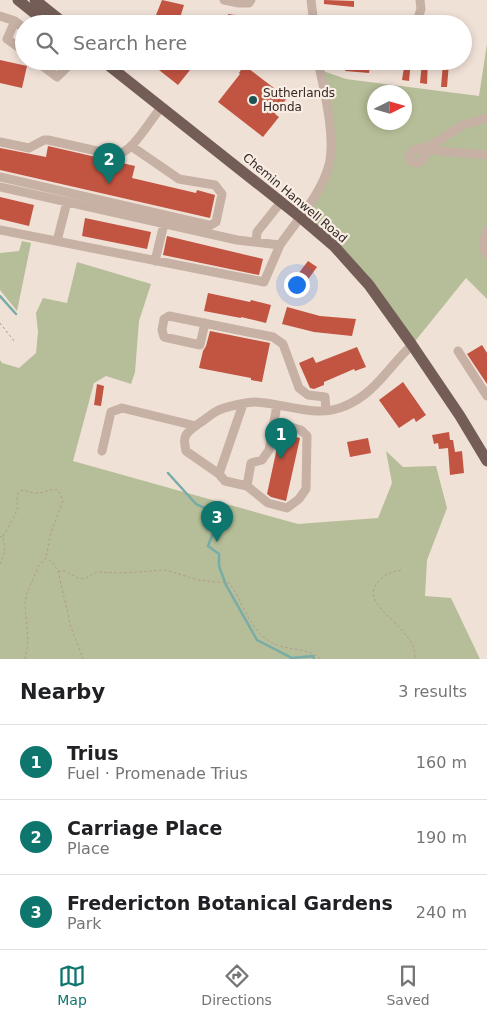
<!DOCTYPE html>
<html lang="en">
<head>
<meta charset="utf-8">
<style>
  :root { --surface:#fff; --page:#f2f2f2; --text:#202124; --muted:#757577; --line:#e0e0e0; --accent:#0f766e }
  body { margin:0; font-family:"DejaVu Sans",sans-serif; background:var(--page); color:var(--text) }
  .compass { position:absolute; left:367px; top:85px; width:45px; height:45px; border-radius:50%; background:var(--surface); box-shadow:0 2px 8px #0003; rotate:85deg }
  .you { position:absolute; left:296px; top:284px; width:18px; height:18px; margin:-12px; border:4px solid #fff; border-radius:50%; background:#1a73e8; box-shadow:0 0 0 8px #1a73e833 }
  .badge { display:grid; place-items:center; width:32px; height:32px; border-radius:50%; background:var(--accent); color:#fff; font-size:16px; font-weight:700 }
  .pin { position:absolute; translate:-50% -41px; filter:drop-shadow(0 1px 2px #0008) }
  .pin::after { content:''; position:absolute; top:26px; width:18px; height:15px; background:inherit; clip-path:polygon(0 0,100% 0,50% 100%) }
  .list { margin:0; padding:0; list-style:none }
  h2 { display:flex; justify-content:space-between; align-items:center; height:65px; margin:0; padding:0 20px; font-size:21px }
  h2 small { font-size:16px; font-weight:400; color:var(--muted) }
  .list li { display:grid; grid-template-columns:32px 1fr auto; gap:15px; align-items:center; box-sizing:border-box; height:75px; padding:0 20px; border-top:1px solid var(--line) }
  .list b { display:block; font-size:19px; white-space:nowrap }
  .list p { margin:0; font-size:16px; white-space:nowrap; color:var(--muted) }
  .list em { font-size:16px; font-style:normal; color:var(--muted) }
  .icon { flex:none; width:28px; height:28px; fill:none; stroke:currentColor; stroke-width:2; stroke-linecap:round; stroke-linejoin:round }
  .map { position:relative; flex:none; width:487px; height:659px; overflow:hidden }
  .search { position:absolute; background:var(--surface); box-shadow:0 2px 8px #0003; left:15px; right:15px; top:15px; height:55px; display:flex; align-items:center; gap:12px; box-sizing:border-box; padding:0 18px; border-radius:28px; color:var(--muted); font-size:19px }
  .sheet { height:290px; background:var(--surface) }
  nav { display:flex; justify-content:space-around; align-items:center; box-sizing:border-box; height:70px; border-top:1px solid var(--line); background:var(--surface); font-size:14px; color:var(--muted) }
  nav a { display:grid; justify-items:center; gap:2px }
  nav .on { color:var(--accent) }
  .map>svg:first-child { display:block }
  .green { fill:#b5be98; fill-rule:evenodd }
  .lines { fill:none; stroke-linecap:round; stroke-linejoin:round }
  .stream { stroke:#77aca8; stroke-width:2.5 }
  .building { fill:#c25442 }
  .path { stroke:#b39a8e; stroke-width:1; stroke-dasharray:2.5 2.5; stroke-linecap:butt }
  .minor { stroke:#c7b0a4; stroke-width:9 }
  .major { stroke:#745d56; stroke-width:11 }
  .poi-dot { fill:#1c5250; stroke:#f8ece3; stroke-width:2 }
  .labels { text-anchor:middle; dominant-baseline:central; stroke-width:4.5; stroke-linejoin:round; paint-order:stroke }
  .poi-label { font-size:12px; fill:#322825; stroke:#f8ece3; text-anchor:start }
  .street-label { font-size:12px; fill:#322825; stroke:#f8ece3 }
</style>
</head>
<body>
<div class="map">
<svg width="487" height="659" viewBox="0 0 487 659">
  <rect width="100%" height="100%" fill="#f0e1d7"/>
  <path class="green" d="M 487,44 L 487,299 L 466,278 L 412,345 L 369,285 L 300,217 L 311,202 L 331,151 L 320,70 L 346,79 L 479,96 ZM 374,92 L 404,92 L 404,122 L 374,122 Z
    M 22,241 L 31,243 L 17,311 L 0,290 L 0,253 L 19,251 Z
    M 77,262 L 151,284 L 139,321 L 135,372 L 131,384 L 106,376 L 94,383 L 73,461 L 298,524 L 378,518 L 392,483 L 386,451 L 403,467 L 436,466 L 447,508 L 427,560 L 425,596 L 451,598 L 480,659 L 0,659 L 0,360 L 2,363 L 19,368 L 36,353 L 38,332 L 36,313 L 43,298 L 67,303 Z"/>
  <g class="lines">
    <path class="stream" d="M 0,296 L 16,314
      M 168,473 L 196,504 L 220,515 L 208,546 L 219,554 L 219,566 L 226,585 L 257,640 L 292,658 L 313,656 L 314,659"/>
  </g>
  <path class="building" d="M 162,0 L 184,5 L 178,24 L 166,24 L 154,20 Z
    M 324,0 L 354,1 L 354,7 L 324,4 Z
    M 228,14 L 235,15 L 235,17 L 251,16 L 251,24 L 227,24 Z
    M 0,60 L 27,66 L 22,88 L 0,83 Z
    M 167,61 L 190,61 L 194,65 L 178,85 L 159,70 Z
    M 405,61 L 411,61 L 409,81 L 402,80 Z
    M 422,61 L 428,61 L 427,84 L 420,83 Z
    M 443,63 L 449,63 L 447,87 L 441,87 Z
    M 346,64 L 370,66 L 369,73 L 345,71 Z
    M 244,65 L 287,98 L 275,114 L 279,117 L 263,137 L 218,102 L 240,74 L 239,73 Z
    M 48,146 L 135,166 L 132,178 L 196,193 L 197,190 L 215,195 L 210,218 L 0,170 L 0,148 L 46,157 Z
    M 0,197 L 34,205 L 29,226 L 0,219 Z
    M 85,218 L 151,232 L 147,249 L 82,236 Z
    M 167,236 L 263,259 L 259,275 L 163,255 Z
    M 308,261 L 317,267 L 304,285 L 295,278 Z
    M 208,293 L 250,302 L 251,300 L 271,305 L 266,323 L 241,317 L 241,318 L 204,311 Z
    M 287,307 L 320,316 L 356,319 L 352,336 L 314,332 L 282,324 Z
    M 210,331 L 270,343 L 262,382 L 251,380 L 251,378 L 199,368 L 203,351 L 206,346 Z
    M 482,345 L 487,353 L 487,384 L 467,354 Z
    M 357,347 L 366,367 L 355,371 L 354,369 L 324,382 L 324,385 L 314,389 L 310,388 L 299,363 L 313,357 L 316,363 Z
    M 403,382 L 426,415 L 416,422 L 414,418 L 399,428 L 379,400 Z
    M 97,384 L 104,386 L 101,406 L 94,405 Z
    M 449,432 L 450,440 L 453,440 L 455,452 L 462,451 L 464,473 L 450,475 L 448,448 L 439,449 L 438,443 L 434,444 L 432,435 Z
    M 280,434 L 300,438 L 286,501 L 271,497 L 267,494 Z
    M 368,438 L 371,453 L 350,457 L 347,442 Z"/>
  <g class="lines">
    <path class="path" d="M 0,323 L 14,341
      M 3,536 C 6,531 16,514 17,510 C 19,502 14,498 20,491 C 27,489 31,494 37,493 C 45,493 50,488 58,490 L 63,501 L 51,532 L 46,558
      M 0,537 L 3,536 L 5,551 L 0,564
      M 401,570 C 391,572 385,574 378,582 C 356,606 418,627 415,659
      M 58,571 L 65,571 L 80,579 L 86,578 L 96,572 L 121,573 L 166,570 L 198,580 L 229,583 C 244,602 249,632 273,643 C 287,651 307,647 321,659
      M 25,659 L 28,641 L 25,606 L 26,595 L 39,565 L 46,558 L 53,563 L 58,571 L 71,627 L 83,659"/>
    <path class="minor" d="M 224,0 L 239,3 L 249,3 L 251,0
      M 311,0 L 314,24
      M 0,16 L 15,21 L 24,28
      M 15,21 L 7,39 L 24,51
      M 416,24 L 421,9 L 420,0
      M 36,61 L 57,77 L 70,64 L 67,61
      M 0,142 L 29,148 L 44,140 L 48,140 L 115,155 C 134,152 148,122 161,108
      M 435,146 L 439,151 L 487,155
      M 437,150 L 429,150 L 421,161 L 416,163 L 412,162 L 409,156 L 413,150 L 428,147 L 463,125 L 487,118
      M 0,177 L 208,225 L 211,225 L 216,222 L 222,194 L 215,185 L 179,179 L 131,146
      M 0,187 L 237,240 L 280,245 C 297,220 321,195 329,165 C 336,136 324,91 318,61
      M 0,230 L 264,282 L 280,245
      M 487,231 C 484,238 482,248 487,255
      M 57,241 L 67,202
      M 256,242 L 257,232 L 281,202
      M 155,261 L 164,224
      M 205,323 L 200,345 L 164,337 L 162,330 L 164,319 L 169,316 L 273,337 L 283,344 L 299,388 L 308,395 L 325,397 L 326,411
      M 458,351 L 487,396
      M 277,405 L 269,450 L 262,460 L 251,463 L 247,486 L 225,481 L 219,474 L 186,451 C 182,435 186,433 198,424 C 205,420 211,414 217,411 C 224,407 247,402 255,402 C 284,403 317,419 345,406 C 376,393 389,366 412,345
      M 102,451 L 111,412 L 122,408 L 196,426
      M 219,474 L 243,404
      M 247,486 L 268,503 L 287,508 L 299,499 L 306,489 L 307,436 L 301,430 L 274,422"/>
    <path class="major" d="M 18,0 L 48,24
      M 35,0 L 65,24
      M 103,61 L 300,217 L 334,246 L 369,285 L 412,345 L 460,416 L 487,461"/>
  </g>
  <circle class="poi-dot" cx="253" cy="100" r="5"/>
  <g class="labels">
    <g class="poi-label">
      <text x="263" y="93">Sutherlands<tspan x="263" dy="14">Honda</tspan></text>
    </g>
    <g class="street-label">
      <text transform="translate(295 198) rotate(40)">Chemin Hanwell Road</text>
    </g>
  </g>
</svg>
<svg class="compass" viewBox="-18 -18 36 36"><path d="M0-13l5 13h-10z" fill="#e53935"/><path d="M0 13l5-13h-10z" fill="#757577"/></svg>
<div class="you"></div>
<div class="pin badge" style="left:281px;top:459px">1</div>
<div class="pin badge" style="left:109px;top:184px">2</div>
<div class="pin badge" style="left:217px;top:542px">3</div>
<div class="search"><svg class="icon" aria-label="search" viewBox="0 0 24 24"><circle cx="10" cy="10" r="6"/><path d="M15 15l6 6"/></svg>Search here</div>
</div>
<section class="sheet">
<h2>Nearby<small>3 results</small></h2>
<ul class="list">
<li><span class="badge">1</span><div><b>Trius</b><p>Fuel · Promenade Trius</p></div><em>160 m</em></li>
<li><span class="badge">2</span><div><b>Carriage Place</b><p>Place</p></div><em>190 m</em></li>
<li><span class="badge">3</span><div><b>Fredericton Botanical Gardens</b><p>Park</p></div><em>240 m</em></li>
</ul>
</section>
<nav>
<a class="on"><svg class="icon" aria-label="map" viewBox="0 0 24 24"><path d="M3 6l6-2 6 2 6-2v14l-6 2-6-2-6 2zM9 4v14M15 6v14"/></svg>Map</a>
<a><svg class="icon" aria-label="directions" viewBox="0 0 24 24"><path d="M12 3l9 9-9 9-9-9zM9 14v-3h6M13 9l2 2-2 2"/></svg>Directions</a>
<a><svg class="icon" aria-label="saved" viewBox="0 0 24 24"><path d="M7 4h10v16l-5-4-5 4z"/></svg>Saved</a>
</nav>
</body>
</html>
